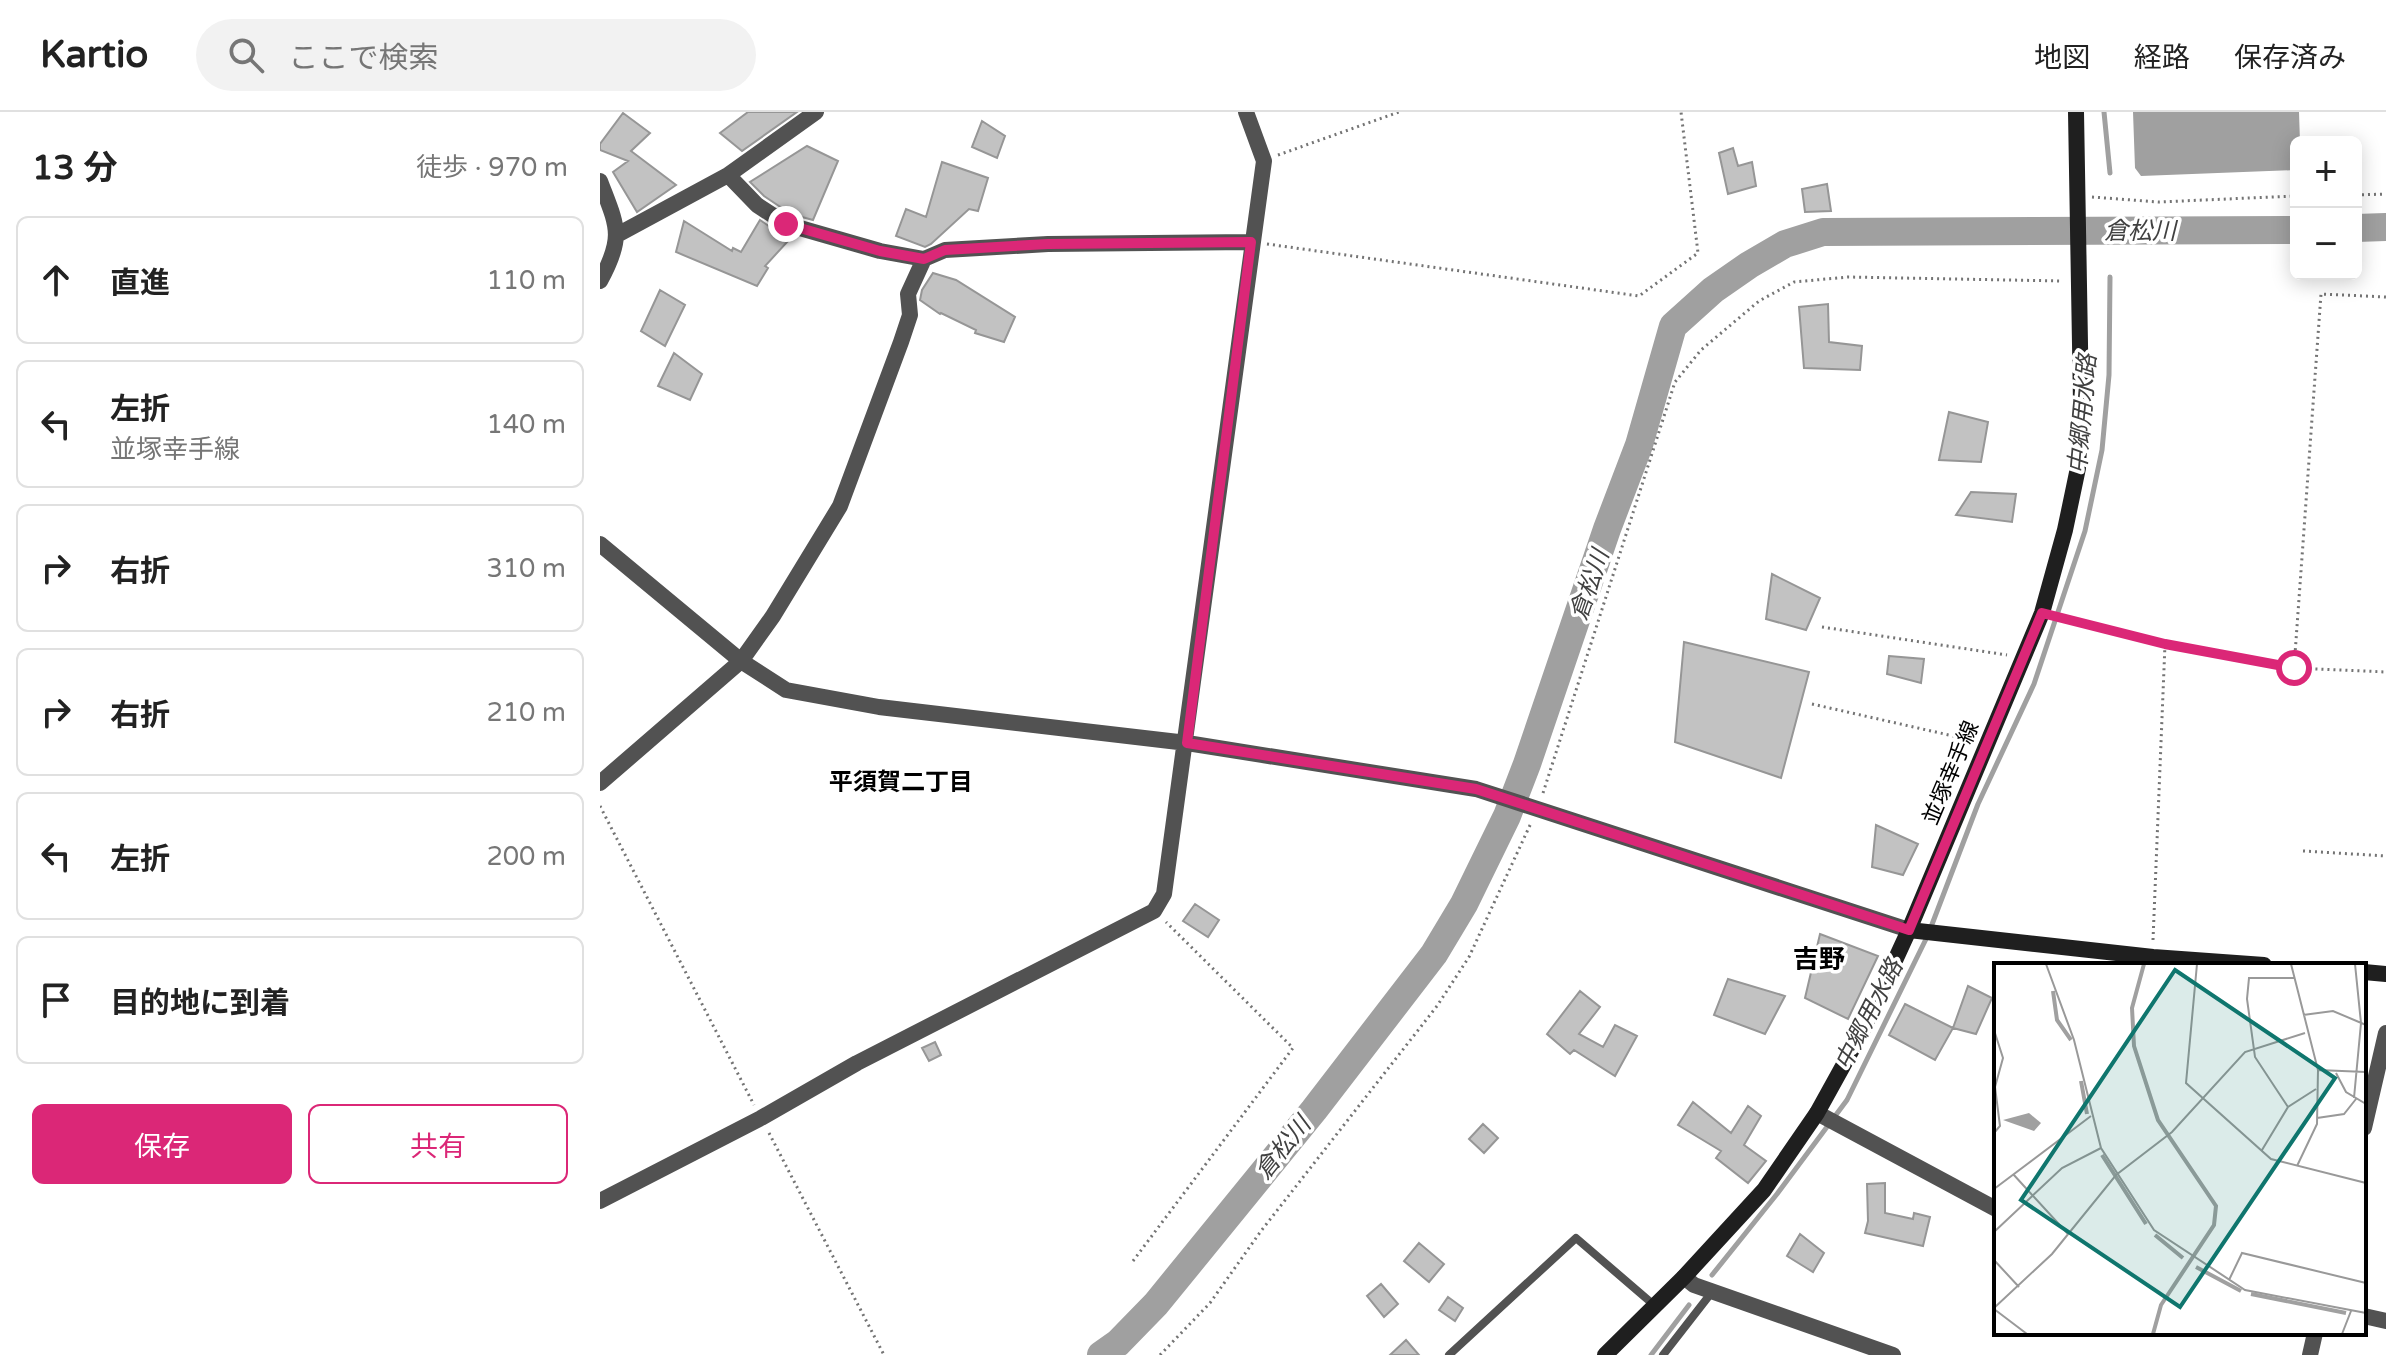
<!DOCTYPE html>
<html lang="ja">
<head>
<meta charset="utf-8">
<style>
  :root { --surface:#fff; --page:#f2f2f2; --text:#222; --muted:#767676; --line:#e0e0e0; --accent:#db2777 }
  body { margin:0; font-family:"Varela Round","Noto Sans JP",sans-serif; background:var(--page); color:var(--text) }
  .controls { position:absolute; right:24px; top:24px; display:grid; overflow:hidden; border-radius:12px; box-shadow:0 4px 20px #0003 }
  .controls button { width:72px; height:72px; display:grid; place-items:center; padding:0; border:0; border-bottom:2px solid var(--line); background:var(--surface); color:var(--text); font:40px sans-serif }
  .stop { position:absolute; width:24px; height:24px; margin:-18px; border:6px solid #db2777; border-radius:50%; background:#fff }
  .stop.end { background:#db2777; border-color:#fff; box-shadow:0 2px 8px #0008 }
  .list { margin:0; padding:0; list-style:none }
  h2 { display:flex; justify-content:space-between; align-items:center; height:104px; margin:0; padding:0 32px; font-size:34px }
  h2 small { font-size:26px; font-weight:400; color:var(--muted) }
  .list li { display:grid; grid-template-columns:52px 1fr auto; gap:24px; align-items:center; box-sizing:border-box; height:128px; margin:0 16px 16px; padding:0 16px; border:2px solid var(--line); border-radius:12px }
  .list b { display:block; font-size:30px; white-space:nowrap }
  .list p { margin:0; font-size:26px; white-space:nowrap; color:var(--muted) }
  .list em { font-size:26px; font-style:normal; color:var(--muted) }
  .actions { display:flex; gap:16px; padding:24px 32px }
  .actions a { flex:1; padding:18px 0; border:2px solid var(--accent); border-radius:12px; text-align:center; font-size:28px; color:var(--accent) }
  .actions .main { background:var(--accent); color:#fff }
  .icon { flex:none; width:44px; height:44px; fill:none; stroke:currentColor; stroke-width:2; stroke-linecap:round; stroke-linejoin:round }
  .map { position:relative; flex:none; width:1786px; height:1243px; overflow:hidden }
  header { display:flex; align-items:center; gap:48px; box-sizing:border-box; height:112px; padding:0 40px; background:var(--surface); border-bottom:2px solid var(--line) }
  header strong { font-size:38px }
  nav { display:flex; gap:44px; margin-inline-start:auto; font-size:28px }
  .search { width:560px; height:72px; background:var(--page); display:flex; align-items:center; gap:20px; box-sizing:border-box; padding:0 28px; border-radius:44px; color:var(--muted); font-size:30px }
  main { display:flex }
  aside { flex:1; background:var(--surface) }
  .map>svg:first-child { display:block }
  .water { fill:#a0a0a0 }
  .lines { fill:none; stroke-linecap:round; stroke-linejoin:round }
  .stream { stroke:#a0a0a0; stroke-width:5 }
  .river { stroke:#a0a0a0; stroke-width:28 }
  .building { fill:#c2c2c2; stroke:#969696; stroke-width:2 }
  .path { stroke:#747474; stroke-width:3; stroke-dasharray:2 4; stroke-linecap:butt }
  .lane { stroke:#525252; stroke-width:8 }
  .street { stroke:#525252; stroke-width:16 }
  .secondary { stroke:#1f1f1f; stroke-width:16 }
  .route { stroke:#db2777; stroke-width:10 }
  .labels { text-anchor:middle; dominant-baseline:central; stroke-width:7; stroke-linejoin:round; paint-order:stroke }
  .street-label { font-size:22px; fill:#000; stroke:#fff }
  .water-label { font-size:24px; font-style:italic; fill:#414141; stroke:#fff }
  .neighbourhood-label { font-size:24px; font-weight:bold; fill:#000; stroke:#fff }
  .quarter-label { font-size:26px; font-weight:bold; fill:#000; stroke:#fff }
  .inset-river { fill:none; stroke:#a0a0a0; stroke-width:4 }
  .inset-road { fill:none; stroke:#999; stroke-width:2 }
  .view { fill:#0f766e; fill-opacity:0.15; stroke:#0f766e; stroke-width:4 }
  .inset-edge { fill:none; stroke:#000; stroke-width:4 }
</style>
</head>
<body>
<header>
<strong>Kartio</strong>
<div class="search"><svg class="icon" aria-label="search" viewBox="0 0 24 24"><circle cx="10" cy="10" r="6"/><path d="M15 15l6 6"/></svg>ここで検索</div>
<nav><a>地図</a><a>経路</a><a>保存済み</a></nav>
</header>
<main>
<aside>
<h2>13 分<small>徒歩 · 970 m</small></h2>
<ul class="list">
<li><svg class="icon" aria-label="ahead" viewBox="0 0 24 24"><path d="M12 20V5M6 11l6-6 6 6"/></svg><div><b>直進</b></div><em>110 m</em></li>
<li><svg class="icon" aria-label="left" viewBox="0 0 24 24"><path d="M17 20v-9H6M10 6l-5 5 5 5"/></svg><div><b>左折</b><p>並塚幸手線</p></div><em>140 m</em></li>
<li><svg class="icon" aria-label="right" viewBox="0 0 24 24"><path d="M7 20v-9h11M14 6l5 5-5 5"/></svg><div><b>右折</b></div><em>310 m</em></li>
<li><svg class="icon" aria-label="right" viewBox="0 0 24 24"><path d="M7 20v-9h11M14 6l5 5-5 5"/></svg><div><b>右折</b></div><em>210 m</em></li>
<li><svg class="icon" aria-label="left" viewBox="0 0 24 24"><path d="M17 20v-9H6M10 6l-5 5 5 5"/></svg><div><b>左折</b></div><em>200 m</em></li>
<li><svg class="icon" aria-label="arrive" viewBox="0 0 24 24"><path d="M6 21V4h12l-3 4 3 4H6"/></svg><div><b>目的地に到着</b></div></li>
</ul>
<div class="actions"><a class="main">保存</a><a>共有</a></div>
</aside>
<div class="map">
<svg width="1786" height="1243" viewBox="0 0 1786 1243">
  <rect width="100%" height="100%" fill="#fff"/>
  <path class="water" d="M 1533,0 L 1699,0 L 1700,30 L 1696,30 L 1696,58 L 1541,64 L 1535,56 Z"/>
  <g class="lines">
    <path class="stream" d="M 1504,0 L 1510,61
      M 1331,815 L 1378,692 L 1434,572 L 1485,419 L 1502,338 L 1509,263 L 1510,165
      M 1112,1163 L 1177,1082 L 1247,988 L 1327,825
      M 1051,1243 L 1089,1193"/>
    <path class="river" d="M 1756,116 L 1786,115
      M 501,1243 L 518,1231 L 556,1192 L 714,998 L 834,842 L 864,792 L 907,704 L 927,652 L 1007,417 L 1039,333 L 1073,214 L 1113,178 L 1149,153 L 1185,132 L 1223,120 L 1696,118"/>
  </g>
  <path class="building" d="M 148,0 L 197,0 L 142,39 L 120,21 Z
    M 23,1 L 50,21 L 31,39 L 76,73 L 37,100 L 13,60 L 28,49 L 0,38 L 0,32 Z
    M 382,9 L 405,24 L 397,46 L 372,35 Z
    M 207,34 L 238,49 L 213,108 L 191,102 L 164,84 L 150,70 Z
    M 1133,36 L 1138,54 L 1152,50 L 1156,74 L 1128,82 L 1119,41 Z
    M 342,50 L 388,66 L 378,99 L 369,97 L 331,132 L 325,135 L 296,124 L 306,97 L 326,105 Z
    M 1227,72 L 1231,99 L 1205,100 L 1202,77 Z
    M 160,108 L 189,128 L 165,154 L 168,156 L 157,174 L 76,140 L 84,109 L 132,139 L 133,136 L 141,140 Z
    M 333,161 L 356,168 L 415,205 L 404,230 L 375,221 L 376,218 L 341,201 L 340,202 L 320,188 L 322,178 Z
    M 60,178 L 85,193 L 65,234 L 41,219 Z
    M 1228,192 L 1229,230 L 1262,234 L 1260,258 L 1204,256 L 1199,195 Z
    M 74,241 L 102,262 L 90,288 L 58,274 Z
    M 1349,300 L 1388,310 L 1381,350 L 1339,348 Z
    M 1371,380 L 1416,382 L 1412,410 L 1356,403 Z
    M 1172,462 L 1220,486 L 1206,518 L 1166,507 Z
    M 1084,530 L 1209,560 L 1181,666 L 1075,630 Z
    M 1289,544 L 1324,547 L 1321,571 L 1287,562 Z
    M 1276,713 L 1318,732 L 1303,763 L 1272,755 Z
    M 595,792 L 619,808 L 608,825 L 583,809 Z
    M 1220,822 L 1278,844 L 1248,907 L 1205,886 Z
    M 1128,867 L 1185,884 L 1165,922 L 1114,903 Z
    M 1368,874 L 1392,886 L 1376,922 L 1353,916 Z
    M 980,879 L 1000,895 L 979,922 L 1003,935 L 1015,913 L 1037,924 L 1015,964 L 974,938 L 970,942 L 947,922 Z
    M 1305,892 L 1353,916 L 1335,948 L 1289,923 Z
    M 335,930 L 341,943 L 329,949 L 322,936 Z
    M 1093,990 L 1131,1021 L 1148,994 L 1161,1004 L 1144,1033 L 1166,1049 L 1148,1071 L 1116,1046 L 1121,1039 L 1078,1013 Z
    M 883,1012 L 898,1026 L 884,1041 L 869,1027 Z
    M 1285,1071 L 1285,1101 L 1313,1107 L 1314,1101 L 1330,1105 L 1323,1134 L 1265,1121 L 1268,1109 L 1267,1072 Z
    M 1200,1122 L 1224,1141 L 1213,1160 L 1187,1144 Z
    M 819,1131 L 844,1152 L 829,1170 L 804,1149 Z
    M 781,1172 L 798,1192 L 784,1205 L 767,1184 Z
    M 848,1185 L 863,1196 L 855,1209 L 839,1198 Z
    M 806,1228 L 819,1243 L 790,1243 Z"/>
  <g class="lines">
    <path class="path" d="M 678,43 L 799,0
      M 1756,83 L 1786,82
      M 1492,85 L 1558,90 L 1696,84
      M 667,132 L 1039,184 L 1098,141 L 1081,0
      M 1457,505 L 1565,532 L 1694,556 L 1786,560
      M 1222,515 L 1407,543
      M 1694,556 L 1721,182 L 1786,185
      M 1212,592 L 1371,628
      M 943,681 L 1075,270 L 1101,238 L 1159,189 L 1194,170 L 1248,165 L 1462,169
      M 0,694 L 154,993
      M 1703,739 L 1786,744
      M 1553,828 L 1565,532
      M 169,1021 L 284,1243
      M 533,1149 L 693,936 L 566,810
      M 560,1243 L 610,1191 L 661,1119 L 837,894 L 869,845 L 931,711"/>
    <path class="lane" d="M 849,1243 L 976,1126 L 1054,1193
      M 1063,1243 L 1112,1180"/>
    <path class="street" d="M 128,63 L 157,93 L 186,112 L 280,139 L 324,147 L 345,138 L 448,132 L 651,130
      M 0,69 C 17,114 25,124 0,169
      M 17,123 L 128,63 L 216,0
      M 0,432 L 141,549 L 186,578 L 279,595 L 587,631 L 876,677 L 1309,818
      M 0,671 L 141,549 L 173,504 L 240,394 L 301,230 L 310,203 L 308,182 L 324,147
      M 1217,1001 L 1396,1097
      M 1764,1016 L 1786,921
      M 0,1089 L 161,1006 L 257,951 L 554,799 L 564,782 L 664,49 L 646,0
      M 1084,1165 L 1094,1173 L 1293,1243
      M 1764,1204 L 1786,1209
      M 1710,1243 L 1715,1221"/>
    <path class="secondary" d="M 1309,818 L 1553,845 L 1664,853
      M 1764,860 L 1786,862
      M 1005,1243 L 1084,1165 L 1164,1078 L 1217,1001 L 1264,916 L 1309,818 L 1442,501 L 1465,418 L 1478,356 L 1481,290 L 1476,0"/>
  </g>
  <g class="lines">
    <path class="route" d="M 186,112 L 280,139 L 324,147 L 345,138 L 448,132 L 651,130 L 587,631 L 876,677 L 1309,818 L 1442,501 L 1565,532 L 1694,556"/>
  </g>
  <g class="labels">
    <g class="street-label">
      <text transform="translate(1351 661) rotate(-67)">並塚幸手線</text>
    </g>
    <g class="water-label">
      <text x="1540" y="119">倉松川</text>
      <text transform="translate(1483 302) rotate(-85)">中郷用水路</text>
      <text transform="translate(990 473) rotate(-71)">倉松川</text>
      <text transform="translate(1269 903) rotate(-63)">中郷用水路</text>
      <text transform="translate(683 1036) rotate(-51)">倉松川</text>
    </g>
    <g class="neighbourhood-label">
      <text x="301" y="670">平須賀二丁目</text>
    </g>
    <g class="quarter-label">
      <text x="1219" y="847">吉野</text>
    </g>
  </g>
  <g transform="translate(1394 851)">
    <rect width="372" height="372" fill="#fff"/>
    <path d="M 35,150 L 47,160 L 40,168 L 9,157 Z" fill="#a0a0a0"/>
    <path class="inset-river" d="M 150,1 L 138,45 L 140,83 L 164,157 L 222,243 L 220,262 L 167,342 L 159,371M 59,28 L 63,57 L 77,77M 87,118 L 93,151M 108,192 L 152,261M 161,272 L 189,295M 202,304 L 247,328M 257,331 L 352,350"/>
    <path class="inset-road" d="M 52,1 L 80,77 L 107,185 L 160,267 L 251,327 L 372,350M 203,1 L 192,120 L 277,196 L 372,220M 297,1 L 324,107 L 323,161 L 303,203M 309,52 L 339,48 L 372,62M 0,67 L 9,95 L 1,124 L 6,163 L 0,170M 324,107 L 372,109M 342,110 L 352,129 L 372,141M 360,135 L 367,60 L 361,1M 294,144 L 261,94 L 253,36 L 255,15 L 300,15M 323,155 L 350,151 L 362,136M 268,187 L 294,144 L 322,126M 19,211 L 74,271M 0,226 L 97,153M 0,269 L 68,205 L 107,185M 0,297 L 25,324M 235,317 L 248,290 L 372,320M 0,345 L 58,291 L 122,212 L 178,169 L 251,89 L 311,70M 0,346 L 33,371M 348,371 L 357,348"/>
    <path class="view" d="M 181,7 L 341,115 L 186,344 L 27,237 Z"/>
    <rect width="372" height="372" class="inset-edge"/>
  </g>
</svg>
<div class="controls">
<button>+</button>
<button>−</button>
</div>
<div class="stop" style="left:1694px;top:556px"></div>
<div class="stop end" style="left:186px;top:112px"></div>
</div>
</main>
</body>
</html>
